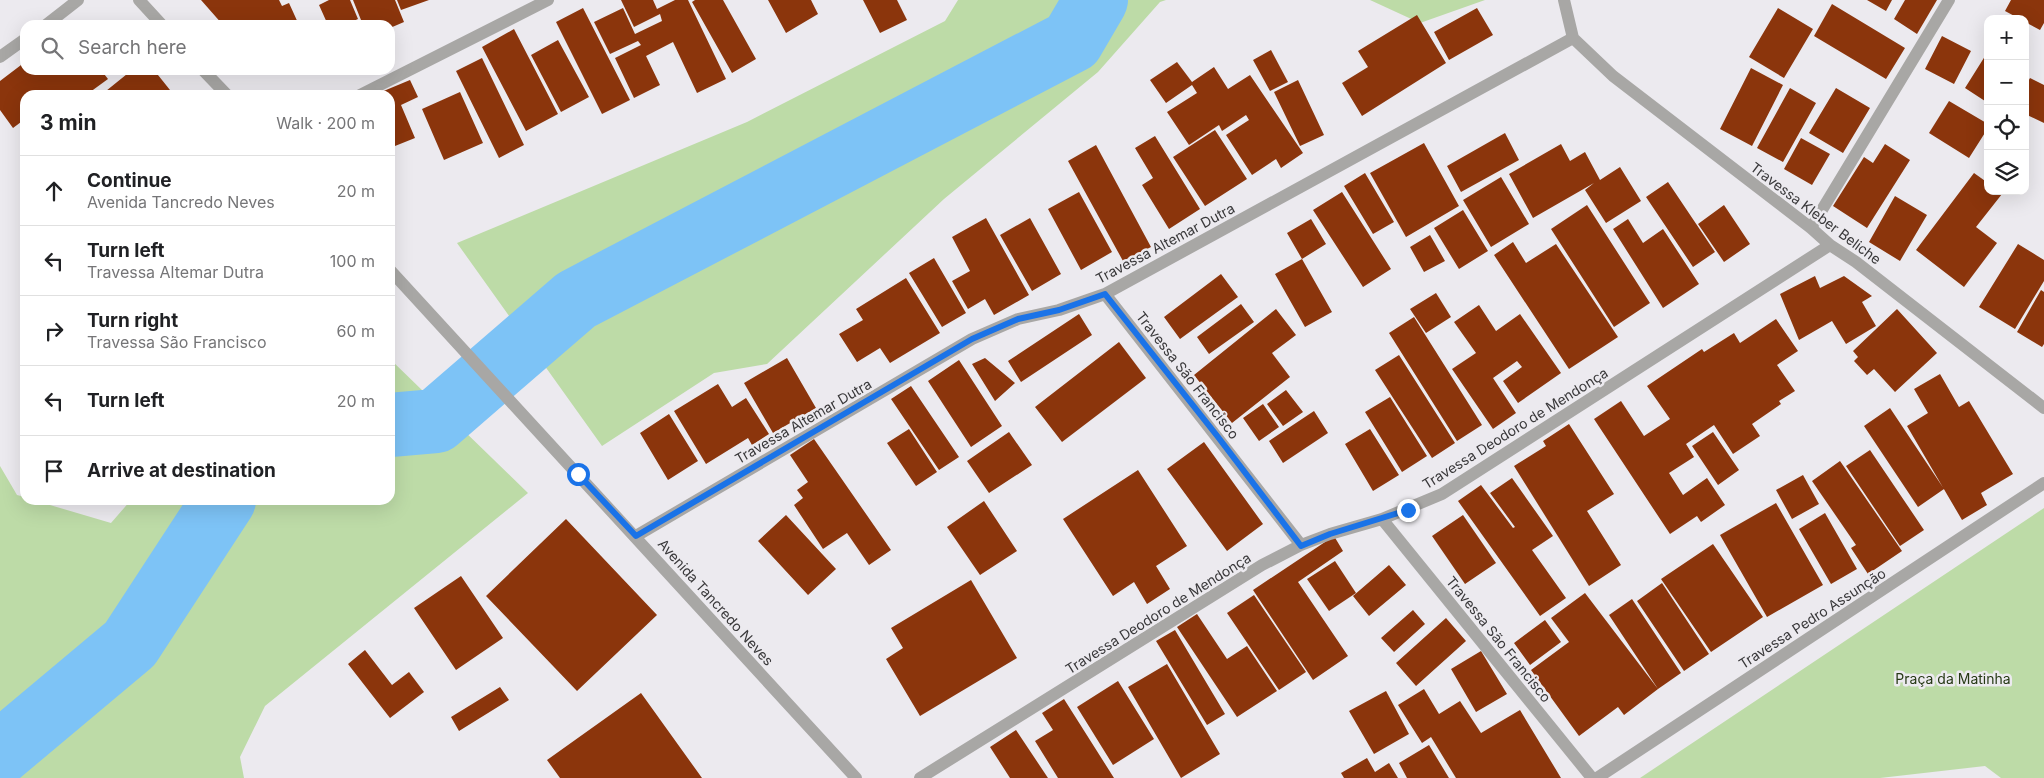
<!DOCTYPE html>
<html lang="en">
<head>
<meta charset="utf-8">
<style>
  :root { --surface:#fff; --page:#f6f6f6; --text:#202124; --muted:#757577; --line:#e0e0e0 }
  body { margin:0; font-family:Inter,sans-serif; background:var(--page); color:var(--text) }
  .controls { position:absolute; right:15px; top:15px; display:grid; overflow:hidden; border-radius:10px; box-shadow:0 5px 20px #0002 }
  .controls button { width:45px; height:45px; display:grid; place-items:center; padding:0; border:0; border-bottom:1px solid var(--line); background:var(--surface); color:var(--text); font:25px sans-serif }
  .stop { position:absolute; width:15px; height:15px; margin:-11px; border:4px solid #1a73e8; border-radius:50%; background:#fff }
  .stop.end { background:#1a73e8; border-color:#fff; box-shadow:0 1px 5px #0008 }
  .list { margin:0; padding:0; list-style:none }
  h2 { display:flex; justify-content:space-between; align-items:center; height:65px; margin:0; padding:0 20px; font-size:21px }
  h2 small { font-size:16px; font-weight:400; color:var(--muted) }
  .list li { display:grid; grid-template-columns:32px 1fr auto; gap:15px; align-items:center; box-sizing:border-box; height:70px; padding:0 20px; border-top:1px solid var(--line) }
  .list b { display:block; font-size:19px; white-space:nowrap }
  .list p { margin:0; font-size:16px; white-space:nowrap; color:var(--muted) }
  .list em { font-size:16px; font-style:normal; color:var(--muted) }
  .icon { flex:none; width:28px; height:28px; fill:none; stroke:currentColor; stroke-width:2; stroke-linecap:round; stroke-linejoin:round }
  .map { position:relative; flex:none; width:2044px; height:778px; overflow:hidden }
  .search { position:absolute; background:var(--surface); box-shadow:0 5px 20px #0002; left:20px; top:20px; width:375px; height:55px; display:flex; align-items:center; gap:12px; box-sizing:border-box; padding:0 18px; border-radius:15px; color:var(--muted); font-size:19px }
  .panel { position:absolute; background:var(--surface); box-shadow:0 5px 20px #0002; left:20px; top:90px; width:375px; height:415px; border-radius:15px }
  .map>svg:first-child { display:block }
  .green { fill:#bddba7 }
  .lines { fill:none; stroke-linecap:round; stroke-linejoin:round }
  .river { stroke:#7dc3f6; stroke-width:64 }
  .building { fill:#8b350c }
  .minor { stroke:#a8a7a5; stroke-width:12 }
  .tertiary { stroke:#a8a7a5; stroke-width:12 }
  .route { stroke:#1a73e8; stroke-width:6 }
  .labels { text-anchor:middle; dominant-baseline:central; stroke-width:5; stroke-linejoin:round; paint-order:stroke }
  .street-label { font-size:14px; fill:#39383a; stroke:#eceaef }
  .park-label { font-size:14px; fill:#273a16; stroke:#eceaef }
</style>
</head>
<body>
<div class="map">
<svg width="2044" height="778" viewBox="0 0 2044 778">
  <rect width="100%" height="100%" fill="#eceaef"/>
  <path class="green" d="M 958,0 L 1166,0 L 1160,2 L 1098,72 L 944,199 L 767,364 L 714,373 L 602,446 L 457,243 L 747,122 L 945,21 Z
    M 1370,0 L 1485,0 L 1420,23 Z
    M 390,359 L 528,493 L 265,706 L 240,757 L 244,778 L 0,778 L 0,466 L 17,495 L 25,497 L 25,500 L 33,500 L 111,523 L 131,500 L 390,500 Z
    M 2044,508 L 2044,778 L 2001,778 L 1985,766 L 1880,778 L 1640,778 Z"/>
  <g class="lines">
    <path class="river" d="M 390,425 L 436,421 L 576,300 L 1072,41 L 1096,0
      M 0,753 L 130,644 L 224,500"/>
  </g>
  <path class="building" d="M 201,0 L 279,0 L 282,6 L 289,3 L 299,25 L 223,25 Z
    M 329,0 L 350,0 L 358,19 L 345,25 L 328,25 L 319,5 Z
    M 353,0 L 395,0 L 404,22 L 390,28 L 390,25 L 363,25 Z
    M 397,0 L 429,0 L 401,10 Z
    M 621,0 L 653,0 L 657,9 L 675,0 L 688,0 L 726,79 L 697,93 L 673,42 L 646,56 L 660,85 L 634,98 L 615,58 L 641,45 L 638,41 L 610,54 L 594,22 L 623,8 L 635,34 L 662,21 L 660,14 L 634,27 Z
    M 695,0 L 723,0 L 756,59 L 732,73 L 692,2 Z
    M 768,0 L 811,0 L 818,14 L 786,33 Z
    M 863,0 L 897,0 L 907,20 L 880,33 Z
    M 1867,0 L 1892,0 L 1886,11 Z
    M 1905,0 L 1937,0 L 1917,34 L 1894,19 Z
    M 2011,0 L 2044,0 L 2044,23 L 2040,30 L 2025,22 L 2025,19 L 2020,19 L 2005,11 Z
    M 1832,4 L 1905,48 L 1886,79 L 1814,36 Z
    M 583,8 L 630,100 L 602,114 L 556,22 Z
    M 1477,8 L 1493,35 L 1449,60 L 1434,32 Z
    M 1778,8 L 1813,29 L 1784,78 L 1749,57 Z
    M 1417,15 L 1446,63 L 1362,116 L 1342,83 L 1368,67 L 1358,51 Z
    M 514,29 L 558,114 L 526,131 L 482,47 Z
    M 1942,36 L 1971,51 L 1954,84 L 1925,69 Z
    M 558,40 L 589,97 L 561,112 L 531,55 Z
    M 1271,50 L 1288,82 L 1270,91 L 1253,60 Z
    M 1987,53 L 1988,54 L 1988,103 L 1965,88 Z
    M 482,58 L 524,145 L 499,158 L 456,71 Z
    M 25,62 L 25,70 L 101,70 L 108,79 L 86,95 L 25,95 L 25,119 L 13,128 L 0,110 L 0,81 Z
    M 1177,62 L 1192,82 L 1214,67 L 1228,89 L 1250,75 L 1303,153 L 1281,168 L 1276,159 L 1252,175 L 1226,135 L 1249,120 L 1246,115 L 1222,131 L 1219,125 L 1189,145 L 1167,112 L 1197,93 L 1192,85 L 1166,103 L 1150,80 Z
    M 1751,68 L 1783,85 L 1752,146 L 1720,129 Z
    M 132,70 L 154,70 L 174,95 L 101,95 Z
    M 2030,78 L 2044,85 L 2044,123 L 2025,114 L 2025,87 Z
    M 410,80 L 418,97 L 401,105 L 415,138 L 390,148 L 390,95 L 374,95 Z
    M 1298,80 L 1324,135 L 1300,146 L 1274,92 Z
    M 1790,88 L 1816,103 L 1783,162 L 1757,148 Z
    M 1836,88 L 1870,108 L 1843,153 L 1809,133 Z
    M 460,92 L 483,143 L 444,160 L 422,109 Z
    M 1949,101 L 1988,124 L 1988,128 L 1969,158 L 1929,133 Z
    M 1215,130 L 1247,179 L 1205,206 L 1173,157 Z
    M 1505,133 L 1519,160 L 1461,192 L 1447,166 Z
    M 1155,136 L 1200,209 L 1169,229 L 1142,185 L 1153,178 L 1135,148 Z
    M 1801,138 L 1830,154 L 1812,185 L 1784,169 Z
    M 1424,143 L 1459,206 L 1406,237 L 1370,173 Z
    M 1561,144 L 1570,161 L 1585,152 L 1600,180 L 1620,167 L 1641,201 L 1606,223 L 1585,190 L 1594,183 L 1533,218 L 1509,174 Z
    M 1885,144 L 1910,160 L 1867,228 L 1833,206 L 1864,157 L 1873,163 Z
    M 1096,145 L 1151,247 L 1123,261 L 1068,161 Z
    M 1365,173 L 1394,222 L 1373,234 L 1344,186 Z
    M 1974,173 L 1988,183 L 1988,191 L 1998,191 L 2002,194 L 1976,227 L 1997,243 L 1964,287 L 1916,250 Z
    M 1501,177 L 1529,224 L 1491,247 L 1463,200 Z
    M 1668,182 L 1715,252 L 1693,267 L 1646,197 Z
    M 1079,192 L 1112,252 L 1081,270 L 1048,209 Z
    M 1342,192 L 1391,269 L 1363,287 L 1313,210 Z
    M 1895,196 L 1927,215 L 1900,261 L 1869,242 Z
    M 1587,205 L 1650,303 L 1614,327 L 1551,229 Z
    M 1724,205 L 1750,244 L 1724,262 L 1698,224 Z
    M 1463,210 L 1488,251 L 1459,269 L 1434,228 Z
    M 986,218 L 1029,295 L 994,315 L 985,299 L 968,309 L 952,281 L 970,271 L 952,237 Z
    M 1030,218 L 1061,274 L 1032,291 L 1000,235 Z
    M 1311,219 L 1326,244 L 1302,259 L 1287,233 Z
    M 1628,219 L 1643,243 L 1663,229 L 1699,284 L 1663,308 L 1613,229 Z
    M 1430,235 L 1445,261 L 1424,272 L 1410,247 Z
    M 1513,242 L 1526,263 L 1556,244 L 1618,337 L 1569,369 L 1494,255 Z
    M 2018,244 L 2044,260 L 2044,281 L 2015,329 L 1979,307 Z
    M 934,258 L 966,313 L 942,327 L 909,273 Z
    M 1302,259 L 1332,312 L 1305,327 L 1275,274 Z
    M 1221,274 L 1238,297 L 1180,339 L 1164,317 Z
    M 1815,276 L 1820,288 L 1844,276 L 1872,296 L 1862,302 L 1876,326 L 1846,344 L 1832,321 L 1799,340 L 1780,294 Z
    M 906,278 L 940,333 L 890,363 L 880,348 L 857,362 L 839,334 L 863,320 L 856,309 Z
    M 2041,290 L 2044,292 L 2044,344 L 2042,347 L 2017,332 Z
    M 1436,293 L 1451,317 L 1426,333 L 1410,309 Z
    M 1241,304 L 1254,322 L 1209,354 L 1197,337 Z
    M 1479,305 L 1496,331 L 1520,314 L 1561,373 L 1518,403 L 1503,381 L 1522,367 L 1517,361 L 1493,378 L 1516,413 L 1493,429 L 1452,369 L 1476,353 L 1454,322 Z
    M 1276,309 L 1296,335 L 1272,353 L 1290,377 L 1232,423 L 1194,375 Z
    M 1897,309 L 1937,353 L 1895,392 L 1874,369 L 1867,375 L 1854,361 L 1858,357 L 1853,351 Z
    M 1079,314 L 1092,335 L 1021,382 L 1008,361 Z
    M 1414,317 L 1482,425 L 1457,441 L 1389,333 Z
    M 1776,319 L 1798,351 L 1777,365 L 1795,391 L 1779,401 L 1781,404 L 1752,424 L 1760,436 L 1733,454 L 1714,425 L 1686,444 L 1694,457 L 1669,473 L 1683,495 L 1707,478 L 1725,505 L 1701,522 L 1697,516 L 1670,534 L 1594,419 L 1621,401 L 1644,436 L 1670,419 L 1647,386 L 1702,349 L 1704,352 L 1734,333 L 1740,343 Z
    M 1119,342 L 1146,378 L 1062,442 L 1035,407 Z
    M 1399,355 L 1455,443 L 1432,458 L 1375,370 Z
    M 787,358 L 816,408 L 773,433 L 744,383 Z
    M 985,358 L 1015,383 L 995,401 L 972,364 Z
    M 959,360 L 1002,426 L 971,447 L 928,381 Z
    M 1940,374 L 1959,407 L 1969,401 L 2013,474 L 1981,493 L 1987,505 L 1962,520 L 1907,426 L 1928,413 L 1914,389 Z
    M 718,384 L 732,407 L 746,398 L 769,434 L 752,445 L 748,438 L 706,464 L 674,411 Z
    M 911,386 L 959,457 L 939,470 L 891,399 Z
    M 1286,390 L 1303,412 L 1283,426 L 1267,404 Z
    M 1390,397 L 1427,456 L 1402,472 L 1365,412 Z
    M 1263,404 L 1279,427 L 1259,441 L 1243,418 Z
    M 1890,408 L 1944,489 L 1918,507 L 1864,426 Z
    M 1314,411 L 1328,433 L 1283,463 L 1269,441 Z
    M 669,414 L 698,461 L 668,480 L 640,433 Z
    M 1569,424 L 1614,494 L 1587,511 L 1621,565 L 1589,586 L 1514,466 L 1546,446 L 1543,441 Z
    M 909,429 L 937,472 L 916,486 L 887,443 Z
    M 1370,429 L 1399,475 L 1373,491 L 1345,444 Z
    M 1009,432 L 1032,465 L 989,493 L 967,461 Z
    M 1713,432 L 1739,470 L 1718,485 L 1692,446 Z
    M 814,439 L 891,550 L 869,565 L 847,533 L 823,549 L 794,505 L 803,498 L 797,490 L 808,482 L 790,455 Z
    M 1204,442 L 1263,524 L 1227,551 L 1167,469 Z
    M 1870,450 L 1924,530 L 1900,546 L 1846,466 Z
    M 1840,461 L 1902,551 L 1868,574 L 1851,548 L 1856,545 L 1812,481 Z
    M 1138,470 L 1187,546 L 1156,566 L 1170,589 L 1147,604 L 1134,582 L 1113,596 L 1063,519 Z
    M 1803,475 L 1819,504 L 1792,519 L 1776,490 Z
    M 1512,478 L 1553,536 L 1532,550 L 1566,598 L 1540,616 L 1458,501 L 1481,485 L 1513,528 L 1515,527 L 1490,493 Z
    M 984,501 L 1017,551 L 980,575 L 947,527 Z
    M 1776,503 L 1823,585 L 1767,617 L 1720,535 Z
    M 1825,513 L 1857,569 L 1831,584 L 1799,529 Z
    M 786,515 L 836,569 L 808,595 L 758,541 Z
    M 1463,515 L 1496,563 L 1465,584 L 1432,536 Z
    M 566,519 L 657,615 L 577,691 L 486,596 Z
    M 1334,536 L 1343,551 L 1298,582 L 1348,656 L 1313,680 L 1253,590 Z
    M 1713,544 L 1763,617 L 1711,652 L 1661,579 Z
    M 1335,561 L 1356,593 L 1329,611 L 1307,579 Z
    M 1389,565 L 1406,585 L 1369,616 L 1353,596 Z
    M 461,576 L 503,638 L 456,670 L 414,608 Z
    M 971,580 L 1017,658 L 920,716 L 886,659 L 903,648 L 891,628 Z
    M 1662,583 L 1709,654 L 1684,671 L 1637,601 Z
    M 1585,593 L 1658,689 L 1624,715 L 1618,707 L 1579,736 L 1531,670 L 1569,642 L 1551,618 Z
    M 1254,595 L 1306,672 L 1279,690 L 1227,613 Z
    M 1632,599 L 1681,673 L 1658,689 L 1609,615 Z
    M 1413,610 L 1425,624 L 1394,652 L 1381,638 Z
    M 1197,614 L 1227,659 L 1247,646 L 1277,691 L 1237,717 L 1177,627 Z
    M 1446,618 L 1466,641 L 1416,686 L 1396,663 Z
    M 1545,620 L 1561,642 L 1530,665 L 1514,643 Z
    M 1175,630 L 1225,714 L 1207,725 L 1156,641 Z
    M 365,650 L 392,685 L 409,672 L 424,692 L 390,718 L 348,664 Z
    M 1481,651 L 1507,694 L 1476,712 L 1451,669 Z
    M 1167,664 L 1220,754 L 1181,778 L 1128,687 Z
    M 1118,681 L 1154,739 L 1113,765 L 1077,707 Z
    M 500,687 L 509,700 L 459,731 L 451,717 Z
    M 1424,689 L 1439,714 L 1460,701 L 1481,733 L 1520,710 L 1561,778 L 1456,778 L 1431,737 L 1422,743 L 1398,705 Z
    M 1386,691 L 1409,734 L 1374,754 L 1349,711 Z
    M 641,693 L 702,778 L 560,778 L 547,760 Z
    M 1064,699 L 1114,778 L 1058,778 L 1035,741 L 1053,730 L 1042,713 Z
    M 1016,730 L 1048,778 L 1010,778 L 990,747 Z
    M 1429,745 L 1449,778 L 1407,778 L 1399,763 Z
    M 1367,758 L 1375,772 L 1389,763 L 1398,778 L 1344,778 L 1341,773 Z"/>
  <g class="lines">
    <path class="minor" d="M 1564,0 L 1573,38
      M 46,25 L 78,0
      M 1573,38 L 1613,76 L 1811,228 L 1830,245 L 1856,262 L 2044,408
      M 0,57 L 25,39
      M 360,95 L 548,0
      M 1811,228 L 1949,0
      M 1105,294 L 1301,545
      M 1382,519 L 1592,778
      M 636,536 L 972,339 L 1018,319 L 1059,310 L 1105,294 L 1573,38
      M 920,778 L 1262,565 L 1301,545 L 1330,534 L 1382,519 L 1442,494 L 1830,245
      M 1597,778 L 2044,483"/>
    <path class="tertiary" d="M 139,0 L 162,25
      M 203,70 L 227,95
      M 390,270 L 856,778"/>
  </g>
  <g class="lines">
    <path class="route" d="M 578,474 L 636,536 L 972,339 L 1018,319 L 1059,310 L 1105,294 L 1218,437 L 1301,546 L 1330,534 L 1408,510"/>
  </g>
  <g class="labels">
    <g class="street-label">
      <text transform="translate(1816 213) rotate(37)">Travessa Kleber Beliche</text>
      <text transform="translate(1165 243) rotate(-28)">Travessa Altemar Dutra</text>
      <text transform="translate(1188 375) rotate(52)">Travessa São Francisco</text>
      <text transform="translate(803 421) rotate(-30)">Travessa Altemar Dutra</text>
      <text transform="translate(1515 428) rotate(-32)">Travessa Deodoro de Mendonça</text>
      <text transform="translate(716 602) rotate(48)">Avenida Tancredo Neves</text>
      <text transform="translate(1158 613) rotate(-32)">Travessa Deodoro de Mendonça</text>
      <text transform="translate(1812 618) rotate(-33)">Travessa Pedro Assunção</text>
      <text transform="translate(1499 639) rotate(51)">Travessa São Francisco</text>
    </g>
    <g class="park-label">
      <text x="1953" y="678">Praça da Matinha</text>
    </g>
  </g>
</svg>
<div class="controls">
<button>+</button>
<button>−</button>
<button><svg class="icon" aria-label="locate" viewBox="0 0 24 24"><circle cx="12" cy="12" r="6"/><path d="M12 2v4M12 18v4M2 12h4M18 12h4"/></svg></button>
<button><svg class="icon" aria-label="layers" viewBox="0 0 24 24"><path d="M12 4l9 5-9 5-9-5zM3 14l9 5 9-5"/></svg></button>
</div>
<div class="stop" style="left:578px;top:474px"></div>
<div class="stop end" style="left:1408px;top:510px"></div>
<div class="search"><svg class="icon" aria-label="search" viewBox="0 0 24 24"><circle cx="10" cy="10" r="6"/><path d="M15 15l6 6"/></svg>Search here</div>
<section class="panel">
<h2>3 min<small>Walk · 200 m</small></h2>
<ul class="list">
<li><svg class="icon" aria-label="ahead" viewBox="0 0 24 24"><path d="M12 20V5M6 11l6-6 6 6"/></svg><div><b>Continue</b><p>Avenida Tancredo Neves</p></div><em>20 m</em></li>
<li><svg class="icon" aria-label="left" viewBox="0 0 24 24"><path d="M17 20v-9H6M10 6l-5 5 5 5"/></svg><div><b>Turn left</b><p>Travessa Altemar Dutra</p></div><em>100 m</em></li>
<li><svg class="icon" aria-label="right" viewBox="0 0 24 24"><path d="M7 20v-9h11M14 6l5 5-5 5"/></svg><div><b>Turn right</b><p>Travessa São Francisco</p></div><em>60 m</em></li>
<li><svg class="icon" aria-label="left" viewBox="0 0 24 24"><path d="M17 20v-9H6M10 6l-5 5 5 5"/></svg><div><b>Turn left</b></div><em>20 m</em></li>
<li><svg class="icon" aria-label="arrive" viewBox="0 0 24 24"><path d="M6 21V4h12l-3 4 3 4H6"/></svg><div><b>Arrive at destination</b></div></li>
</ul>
</section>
</div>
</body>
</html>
